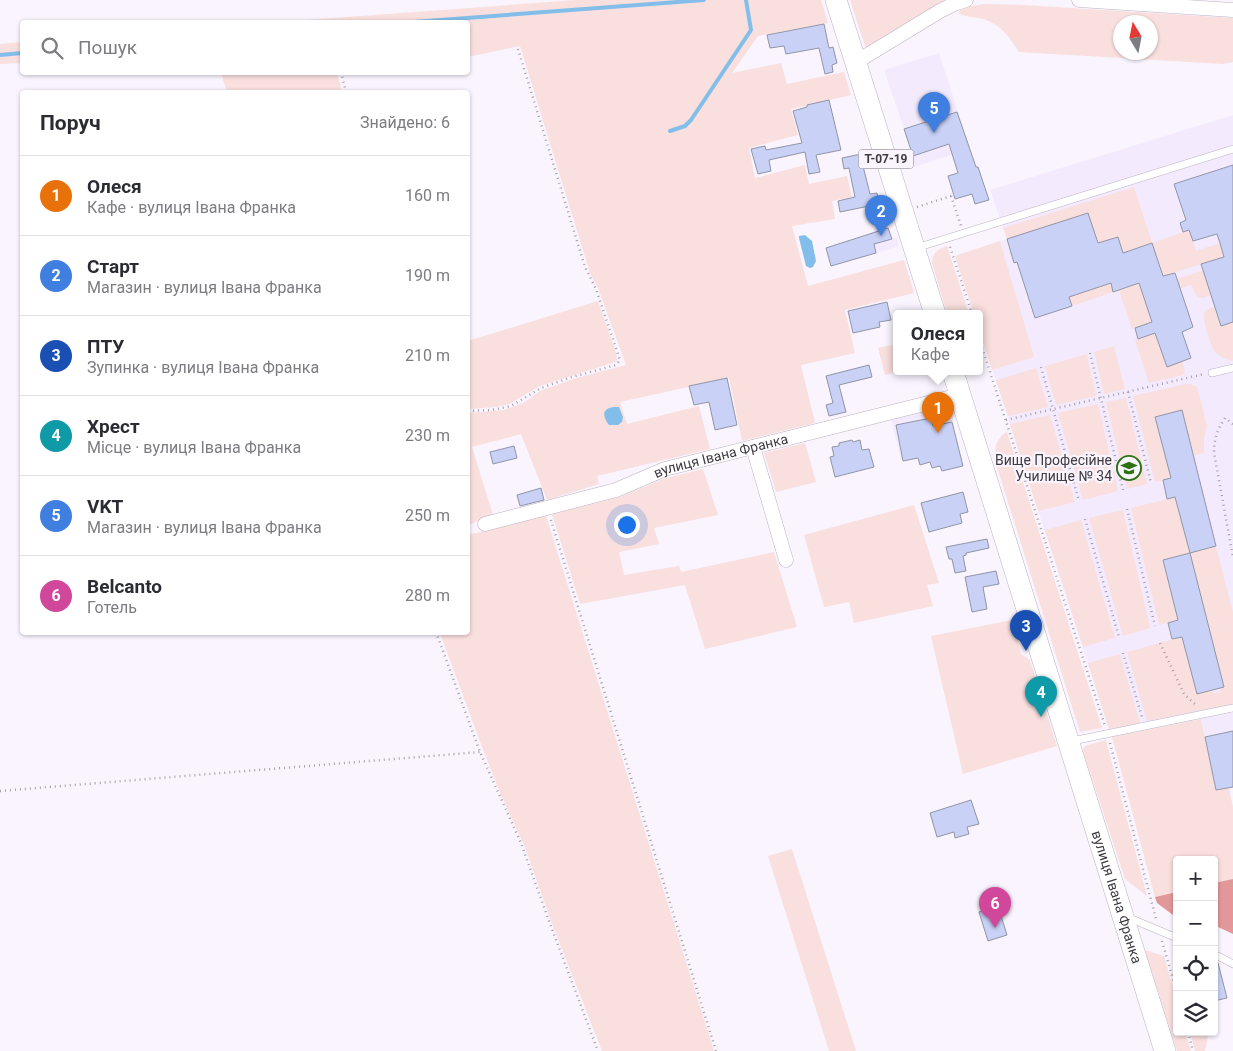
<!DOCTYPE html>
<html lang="uk">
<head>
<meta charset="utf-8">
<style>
  :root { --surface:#fff; --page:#f2f2f3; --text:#2b2b33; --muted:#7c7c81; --line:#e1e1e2; --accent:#2b7213 }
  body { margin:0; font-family:Roboto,sans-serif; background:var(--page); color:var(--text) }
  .controls { position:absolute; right:15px; bottom:15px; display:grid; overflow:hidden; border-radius:5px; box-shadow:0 1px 4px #0004 }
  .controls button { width:45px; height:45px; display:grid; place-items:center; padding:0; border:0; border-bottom:1px solid var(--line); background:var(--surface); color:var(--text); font:25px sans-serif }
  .compass { position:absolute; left:1113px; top:15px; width:45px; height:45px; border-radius:50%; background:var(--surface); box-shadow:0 1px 4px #0004; rotate:350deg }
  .you { position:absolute; left:626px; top:524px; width:18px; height:18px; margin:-12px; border:4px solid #fff; border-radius:50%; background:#1a73e8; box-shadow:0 0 0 8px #1a73e833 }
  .badge { display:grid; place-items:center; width:32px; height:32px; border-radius:50%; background:var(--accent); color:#fff; font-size:16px; font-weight:700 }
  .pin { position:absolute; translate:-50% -41px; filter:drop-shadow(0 1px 2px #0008) }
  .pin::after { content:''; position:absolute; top:26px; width:18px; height:15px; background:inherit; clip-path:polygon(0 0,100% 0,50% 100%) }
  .popup { position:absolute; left:893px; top:310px; width:90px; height:65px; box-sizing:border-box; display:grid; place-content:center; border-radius:5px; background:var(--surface); filter:drop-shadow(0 1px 4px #0005); font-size:16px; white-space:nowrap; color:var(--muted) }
  .popup b { font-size:19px; color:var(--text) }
  .popup::after { content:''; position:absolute; left:50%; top:100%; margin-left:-10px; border:10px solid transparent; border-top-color:var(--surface) }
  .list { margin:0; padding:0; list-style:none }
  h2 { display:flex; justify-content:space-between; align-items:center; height:65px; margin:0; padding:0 20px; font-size:21px }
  h2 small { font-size:16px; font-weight:400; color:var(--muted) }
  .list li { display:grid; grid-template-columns:32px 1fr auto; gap:15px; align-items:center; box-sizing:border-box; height:80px; padding:0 20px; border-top:1px solid var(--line) }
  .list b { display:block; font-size:19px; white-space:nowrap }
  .list p { margin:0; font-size:16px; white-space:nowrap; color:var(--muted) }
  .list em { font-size:16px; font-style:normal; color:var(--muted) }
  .icon { flex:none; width:28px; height:28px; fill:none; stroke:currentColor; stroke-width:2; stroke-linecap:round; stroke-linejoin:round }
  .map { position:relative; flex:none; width:1233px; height:1051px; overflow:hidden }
  .search { position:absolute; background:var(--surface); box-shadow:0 1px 4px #0004; left:20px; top:20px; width:450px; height:55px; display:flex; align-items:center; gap:12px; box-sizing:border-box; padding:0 18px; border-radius:5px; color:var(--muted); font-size:19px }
  .panel { position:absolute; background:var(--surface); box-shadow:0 1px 4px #0004; left:20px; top:90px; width:450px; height:545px; border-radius:5px }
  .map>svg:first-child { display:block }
  .built { fill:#f4eafd }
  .green { fill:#f9dfde; fill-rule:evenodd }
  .forest { fill:#e29899 }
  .water { fill:#83beeb }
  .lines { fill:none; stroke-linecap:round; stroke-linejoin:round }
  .stream { stroke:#83beeb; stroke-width:4 }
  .building { fill:#c9d1f6; stroke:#9195a6 }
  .lane-casing { stroke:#bbb2c2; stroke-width:8 }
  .street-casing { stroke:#bbb2c2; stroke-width:15 }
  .primary-casing { stroke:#bbb2c2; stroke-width:22 }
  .path { stroke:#a4a0a8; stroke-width:2.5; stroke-dasharray:1 4; stroke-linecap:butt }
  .lane { stroke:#fff; stroke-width:7 }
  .street { stroke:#fff; stroke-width:14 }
  .primary { stroke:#fff; stroke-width:21 }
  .labels { text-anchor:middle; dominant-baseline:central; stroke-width:4.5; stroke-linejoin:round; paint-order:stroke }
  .shield { fill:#f9f4fe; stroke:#77727a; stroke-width:1 }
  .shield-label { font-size:12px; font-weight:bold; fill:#3f3b42 }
  .street-label { font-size:14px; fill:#3f3b42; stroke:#f9f4fe }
  .poi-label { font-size:14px; fill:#3f3b42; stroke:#f9f4fe; text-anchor:end }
</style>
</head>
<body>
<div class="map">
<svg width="1233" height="1051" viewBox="0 0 1233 1051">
  <rect width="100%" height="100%" fill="#f9f4fe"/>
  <path class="built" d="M 939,53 L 970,149 L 914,167 L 910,157 L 913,155 L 884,70 Z
    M 1233,115 L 1233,731 L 1205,737 L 1200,711 L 1109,729 L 979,329 L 979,314 L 974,314 L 955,256 L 1007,239 L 990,190 Z
    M 888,228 L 892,239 L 897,237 L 899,246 L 876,253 L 870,233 Z
    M 948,406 L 958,446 L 901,460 L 891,420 Z"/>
  <path class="green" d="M 576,0 L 821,0 L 828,23 L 758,36 L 732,73 L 781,63 L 787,84 L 844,72 L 851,95 L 791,109 L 798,135 L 749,148 L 755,178 L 805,165 L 809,184 L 847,176 L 852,197 L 832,201 L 835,219 L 792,226 L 808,286 L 904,260 L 914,293 L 845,310 L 855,353 L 801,365 L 815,423 L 742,441 L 729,378 L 620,402 L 627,424 L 699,406 L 710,449 L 597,476 L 599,484 L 547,500 L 521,434 L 472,447 L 493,515 L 468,525 L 468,413 L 504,410 L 525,402 L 540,391 L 573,379 L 626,365 L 598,288 L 590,273 L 520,46 L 468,57 L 468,22 L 279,22 Z
    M 850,0 L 966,0 L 868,55 Z
    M 985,4 L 1023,5 L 1233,18 L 1233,62 L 1223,64 L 1019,52 C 1010,38 1001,24 983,19 C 975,17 967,17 959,14 L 960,10 L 965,7 ZM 1120,22 L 1150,22 L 1150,52 L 1120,52 Z
    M 22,42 L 22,63 L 0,64 L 0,44 Z
    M 221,73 L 337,73 L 342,92 L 227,92 Z
    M 1134,187 L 1152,243 L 1189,230 L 1196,251 L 1220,243 L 1224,257 L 1163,276 L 1151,243 L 1128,251 L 1132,263 L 1107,271 L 1118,237 L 1098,243 L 1088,214 L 1007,239 L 1003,228 Z
    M 1000,241 L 1034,357 L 992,370 L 979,329 L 979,314 L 974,314 L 955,256 Z
    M 947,246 L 969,314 L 947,314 L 932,263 C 932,253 938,249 947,246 Z
    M 1226,263 L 1231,279 L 1208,286 L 1211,295 L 1203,298 L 1197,297 L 1191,285 L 1169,292 L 1165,283 Z
    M 1111,283 L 1113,292 L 1072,306 L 1069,297 Z
    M 1139,283 L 1152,322 L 1132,329 L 1119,290 Z
    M 598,301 L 616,353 L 617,360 L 615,362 L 540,386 L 509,404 L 496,407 L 468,409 L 468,341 Z
    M 1214,307 L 1221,326 L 1233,322 L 1233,361 C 1226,359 1220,357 1215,352 C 1211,347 1202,318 1204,313 C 1206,309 1211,308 1214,307 Z
    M 1155,333 L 1167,366 L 1182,361 L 1185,372 L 1183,375 L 1149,383 L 1135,340 Z
    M 897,344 L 897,372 L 885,375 L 878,348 Z
    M 1114,346 L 1125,389 L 1104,394 L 1094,352 Z
    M 1087,354 L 1096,396 L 1056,405 L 1045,366 Z
    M 1036,368 L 1048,407 L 1008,416 L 996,380 Z
    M 1186,384 L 1191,384 L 1197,387 L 1207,426 L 1204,439 L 1204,453 L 1193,456 L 1155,417 L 1171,478 L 1155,482 L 1133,396 Z
    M 1126,398 L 1147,484 L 1127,489 L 1106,402 Z
    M 1098,404 L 1118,491 L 1083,500 L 1058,413 Z
    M 1050,415 L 1075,502 L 1038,511 L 1010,424 Z
    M 1007,432 L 1102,728 L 1080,732 L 997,467 C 994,453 993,440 1007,432 Z
    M 805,443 L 816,482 L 776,492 L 764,453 Z
    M 703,469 L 718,515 L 654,528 L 659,544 L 619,552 L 624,575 L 679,566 L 681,572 L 774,552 L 797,627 L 705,649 L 685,585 L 580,604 L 552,514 L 620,497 L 663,479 Z
    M 1175,497 L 1190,553 L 1216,546 L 1233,612 L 1233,704 L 1147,721 L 1127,652 L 1182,637 L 1197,693 L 1212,689 L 1213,693 L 1221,692 L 1220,688 L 1224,686 L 1190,553 L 1163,560 L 1178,620 L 1159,625 L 1131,508 Z
    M 914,505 L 939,583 L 927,585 L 933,606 L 854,623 L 849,602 L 824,607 L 804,535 Z
    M 1123,510 L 1150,628 L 1123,636 L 1089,518 Z
    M 546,516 L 714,1051 L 602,1051 L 551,921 L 525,847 L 501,795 L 482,747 L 440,633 L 468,632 L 468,535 Z
    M 1081,520 L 1115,638 L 1083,647 L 1045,530 Z
    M 1012,620 L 1021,654 L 1030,660 L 1057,746 L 963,774 L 931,636 Z
    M 1120,654 L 1140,723 L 1109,729 L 1088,663 Z
    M 1201,719 L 1216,790 L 1229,788 L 1233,807 L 1233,879 L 1214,883 L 1214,860 L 1177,860 L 1177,892 L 1155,897 L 1112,737 Z
    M 1106,740 L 1147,896 L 1125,879 L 1084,754 L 1083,750 L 1085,746 Z
    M 792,849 L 856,1051 L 829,1051 L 768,856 Z
    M 1145,950 L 1164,956 L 1177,1002 L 1177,1032 L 1185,1032 L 1191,1051 L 1177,1051 Z
    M 1190,1032 L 1209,1032 L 1205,1051 L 1195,1051 Z"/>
  <path class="forest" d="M 1233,879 L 1233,934 L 1218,927 L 1214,934 L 1214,883 Z
    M 1177,892 L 1177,918 L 1157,903 L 1155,897 Z"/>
  <path class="water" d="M 805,235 L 812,241 L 816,261 L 813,267 L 810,268 L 806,266 L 799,238 L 799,236 Z
    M 619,407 L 623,417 L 622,422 L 618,425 L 609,425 C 600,413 604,406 619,407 Z"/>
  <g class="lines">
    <path class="stream" d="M 414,22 L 704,0
      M 0,55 L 22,53
      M 670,131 L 685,126 L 691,120 L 751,30 L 746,0"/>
  </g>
  <path class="building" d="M 824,24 L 829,48 L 833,47 L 837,63 L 832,65 L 833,72 L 825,74 L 819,48 L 786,54 L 784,46 L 770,48 L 767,35 Z
    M 829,100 L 841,150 L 816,155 L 820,172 L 809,174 L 805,152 L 769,160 L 771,171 L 758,174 L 751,149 L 765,146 L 766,150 L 802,143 L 793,111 L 807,107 L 807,105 Z
    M 957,112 L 976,167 L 978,167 L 989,200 L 975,204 L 972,194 L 955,199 L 948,176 L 958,173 L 949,144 L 913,156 L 904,129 Z
    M 866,153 L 868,165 L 863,166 L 870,194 L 877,193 L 879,204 L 840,212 L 838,201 L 855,197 L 849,168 L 844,169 L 842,158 Z
    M 1233,165 L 1233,322 L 1221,326 L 1201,264 L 1224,257 L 1220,243 L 1217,234 L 1193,241 L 1189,230 L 1183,232 L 1180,223 L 1186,220 L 1174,184 Z
    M 1088,213 L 1098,243 L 1118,237 L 1123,253 L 1152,243 L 1163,276 L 1175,273 L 1193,327 L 1182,332 L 1191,358 L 1167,367 L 1155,333 L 1138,339 L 1135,328 L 1152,322 L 1139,283 L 1113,292 L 1111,283 L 1069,297 L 1072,306 L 1035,318 L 1017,262 L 1014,263 L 1007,239 Z
    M 888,228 L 892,239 L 874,244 L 876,253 L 831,266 L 826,248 Z
    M 887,302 L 891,320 L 879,322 L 880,327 L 853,333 L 848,311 Z
    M 869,365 L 872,377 L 839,385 L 846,412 L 829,416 L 826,405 L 833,403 L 826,376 Z
    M 727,378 L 737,425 L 715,430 L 709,402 L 694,405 L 689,386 Z
    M 1182,410 L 1216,546 L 1190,553 L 1175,497 L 1167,499 L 1163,480 L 1171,478 L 1155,417 Z
    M 931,418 L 933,426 L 952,422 L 963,466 L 942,471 L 940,466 L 932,468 L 930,462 L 920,465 L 918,458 L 903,461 L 896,425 Z
    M 852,440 L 853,442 L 860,440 L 862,450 L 869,449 L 874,467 L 835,477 L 830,457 L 834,456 L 832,447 L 839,446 L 839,443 Z
    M 514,446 L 517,458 L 493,464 L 490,452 Z
    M 541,488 L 544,500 L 520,506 L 517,495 Z
    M 963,492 L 968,512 L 960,514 L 962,523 L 929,532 L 921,503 Z
    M 987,539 L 989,548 L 966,553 L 966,555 L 963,556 L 966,571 L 955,573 L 952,559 L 949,559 L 946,547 Z
    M 1190,553 L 1224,687 L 1197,694 L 1182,637 L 1172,639 L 1168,623 L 1178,620 L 1163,560 Z
    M 996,571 L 999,584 L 983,587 L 987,609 L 972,612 L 965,577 Z
    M 1233,731 L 1233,787 L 1216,790 L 1205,737 Z
    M 971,800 L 979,824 L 967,827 L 969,834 L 955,838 L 954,832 L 937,837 L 930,813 Z
    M 998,906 L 1007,935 L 988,941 L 979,912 Z
    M 1218,963 L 1227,998 L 1214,1001 L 1214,964 Z"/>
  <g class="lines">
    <defs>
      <path id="lane" d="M 916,248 L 1233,149
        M 1212,373 L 1233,368
        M 1072,741 L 1233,708
        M 1127,917 L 1177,938
        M 1214,954 L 1233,964"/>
      <g id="street">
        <path d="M 1079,0 L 1233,10"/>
        <path d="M 856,62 L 940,11 L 954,4 L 966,0"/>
        <path d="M 753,447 L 786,560"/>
        <path id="s1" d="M 485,524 L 616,490 L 665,469 L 960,395"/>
      </g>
      <g id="primary">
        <path d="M 836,0 L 935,314"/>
        <path id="s2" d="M 953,372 L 1165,1051"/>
      </g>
    </defs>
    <use href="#lane" class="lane-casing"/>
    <use href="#street" class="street-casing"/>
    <use href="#primary" class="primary-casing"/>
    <path class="path" d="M 341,72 L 346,92
      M 951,196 L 961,226
      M 917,207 L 954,195
      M 950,247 L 972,314
      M 979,338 L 1105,726
      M 1090,353 L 1123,490
      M 1041,367 L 1079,501
      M 1128,392 L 1151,483
      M 468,411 L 492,410 L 511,406 L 541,388 L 572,377 L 616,365 L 620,360 L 596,289 L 585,267 L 518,49
      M 1006,420 L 1204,374
      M 1233,424 L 1225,418 C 1217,430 1214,439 1214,453 L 1233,557
      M 1127,509 L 1155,626
      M 1085,519 L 1119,637
      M 551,520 L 716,1051
      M 436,632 L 480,752 L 521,843 L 549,921 L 598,1051
      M 1160,643 L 1184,694 L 1197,706
      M 1123,653 L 1142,717
      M 1110,743 L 1156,919
      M 0,791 L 480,752
      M 1162,941 L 1177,993
      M 1188,1032 L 1193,1051"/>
    <use href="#lane" class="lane"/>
    <use href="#street" class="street"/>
    <use href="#primary" class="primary"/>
  </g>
  <defs>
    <symbol id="university-ring" viewBox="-11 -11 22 22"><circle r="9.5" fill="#f9f4fe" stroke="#2b7213" stroke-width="1.5"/><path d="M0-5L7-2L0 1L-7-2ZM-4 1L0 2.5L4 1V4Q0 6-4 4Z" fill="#2b7213"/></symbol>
  </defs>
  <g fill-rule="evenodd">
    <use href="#university-ring" x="1115" y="454" width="28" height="28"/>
  </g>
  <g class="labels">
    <rect class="shield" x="858.5" y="149.5" width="55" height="19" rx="4"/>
    <g class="shield-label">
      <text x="886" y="159">Т-07-19</text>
    </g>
    <g class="street-label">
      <text stroke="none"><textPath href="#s1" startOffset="246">вулиця Івана Франка</textPath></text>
      <text stroke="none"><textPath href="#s2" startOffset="550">вулиця Івана Франка</textPath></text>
    </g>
    <g class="poi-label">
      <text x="1112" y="460">Вище Професійне<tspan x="1112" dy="16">Училище № 34</tspan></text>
    </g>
  </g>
</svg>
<div class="controls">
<button>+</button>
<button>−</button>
<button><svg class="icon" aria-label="locate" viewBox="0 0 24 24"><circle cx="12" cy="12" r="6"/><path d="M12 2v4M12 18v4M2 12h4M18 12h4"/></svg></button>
<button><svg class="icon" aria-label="layers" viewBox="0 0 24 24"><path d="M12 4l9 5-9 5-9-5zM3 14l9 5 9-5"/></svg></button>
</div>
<svg class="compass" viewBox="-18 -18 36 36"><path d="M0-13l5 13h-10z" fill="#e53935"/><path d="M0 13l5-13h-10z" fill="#7c7c81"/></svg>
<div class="you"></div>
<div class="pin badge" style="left:938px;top:433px;background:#e8710a">1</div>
<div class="popup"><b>Олеся</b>Кафе</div>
<div class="pin badge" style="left:881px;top:236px;background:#3f7fe0">2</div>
<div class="pin badge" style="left:1026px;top:651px;background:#1a4fb4">3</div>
<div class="pin badge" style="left:1041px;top:717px;background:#0f9aa8">4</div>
<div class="pin badge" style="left:934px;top:133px;background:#3f7fe0">5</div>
<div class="pin badge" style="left:995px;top:928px;background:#d1479c">6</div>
<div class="search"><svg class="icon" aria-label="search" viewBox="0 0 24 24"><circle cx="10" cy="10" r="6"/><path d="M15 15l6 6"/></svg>Пошук</div>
<section class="panel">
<h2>Поруч<small>Знайдено: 6</small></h2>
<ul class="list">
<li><span class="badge" style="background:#e8710a">1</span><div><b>Олеся</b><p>Кафе · вулиця Івана Франка</p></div><em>160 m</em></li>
<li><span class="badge" style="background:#3f7fe0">2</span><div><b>Старт</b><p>Магазин · вулиця Івана Франка</p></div><em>190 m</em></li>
<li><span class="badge" style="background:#1a4fb4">3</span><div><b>ПТУ</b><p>Зупинка · вулиця Івана Франка</p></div><em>210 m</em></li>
<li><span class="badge" style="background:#0f9aa8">4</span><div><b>Хрест</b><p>Місце · вулиця Івана Франка</p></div><em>230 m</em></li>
<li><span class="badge" style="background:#3f7fe0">5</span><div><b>VKT</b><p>Магазин · вулиця Івана Франка</p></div><em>250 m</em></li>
<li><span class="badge" style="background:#d1479c">6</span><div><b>Belcanto</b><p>Готель</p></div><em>280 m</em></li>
</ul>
</section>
</div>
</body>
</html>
